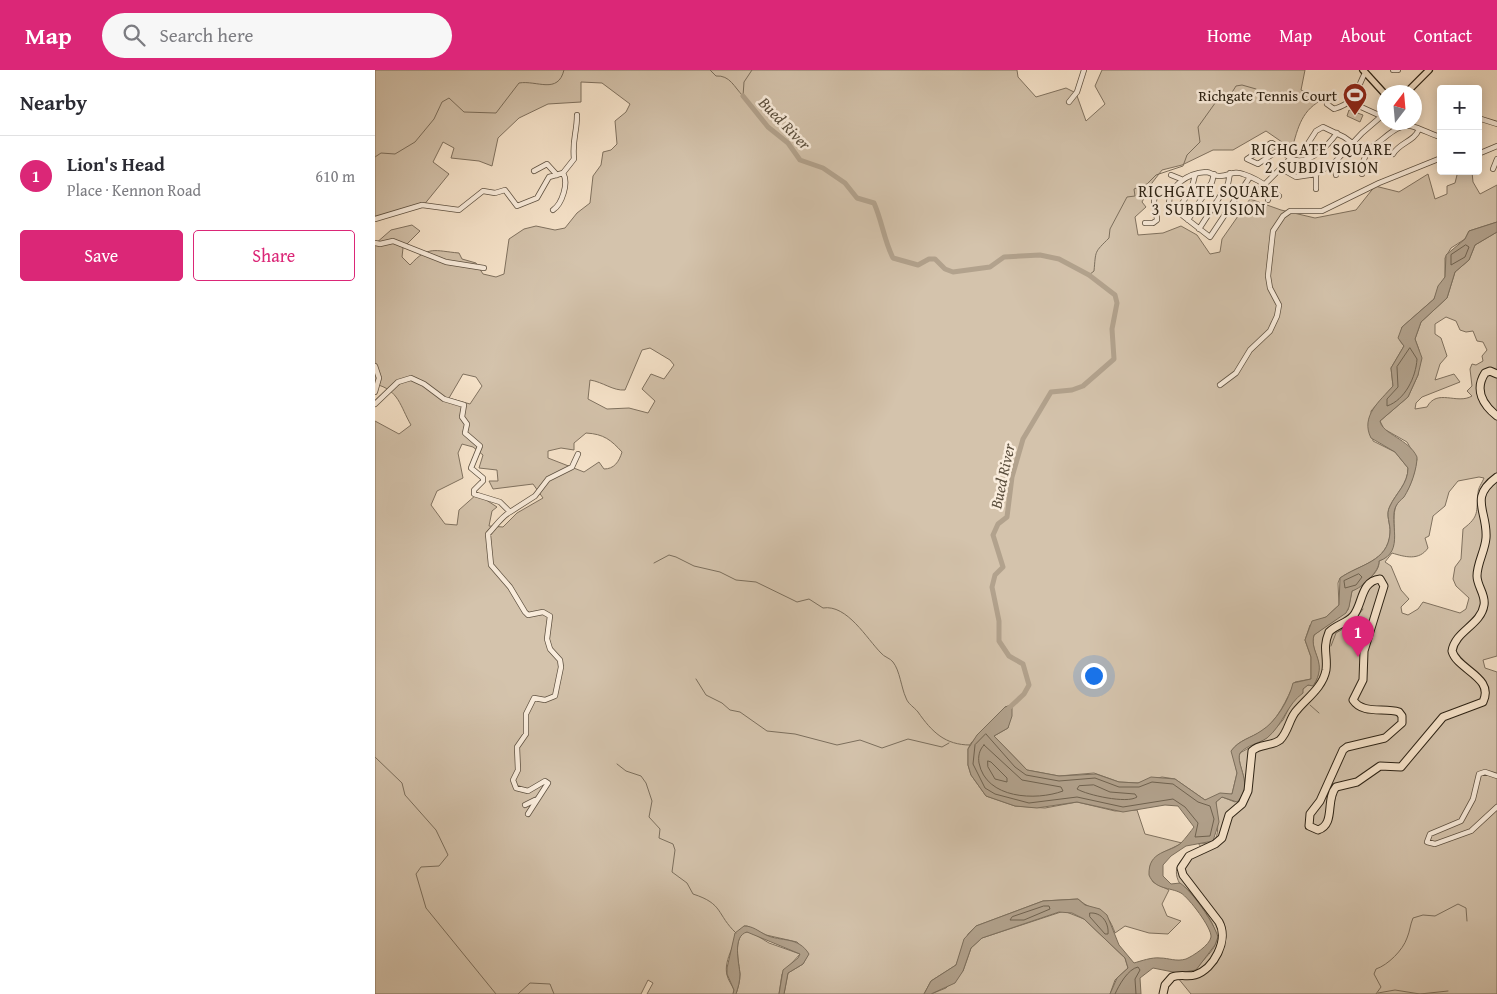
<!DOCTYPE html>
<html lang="en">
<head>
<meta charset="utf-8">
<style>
  :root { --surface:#fff; --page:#f7f7f7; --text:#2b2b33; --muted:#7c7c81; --line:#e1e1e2; --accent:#db2777 }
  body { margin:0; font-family:"Gentium Book Plus",serif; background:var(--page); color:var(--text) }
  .controls { position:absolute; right:15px; top:15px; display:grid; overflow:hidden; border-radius:5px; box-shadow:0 2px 12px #0003 }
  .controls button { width:45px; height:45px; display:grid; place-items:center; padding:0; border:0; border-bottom:1px solid var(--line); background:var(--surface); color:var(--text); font:25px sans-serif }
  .compass { position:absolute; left:1002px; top:15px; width:45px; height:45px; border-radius:50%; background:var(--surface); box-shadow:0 2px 12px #0003; rotate:16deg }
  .you { position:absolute; left:718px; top:605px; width:18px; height:18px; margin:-12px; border:4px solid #fff; border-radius:50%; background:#1a73e8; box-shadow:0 0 0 8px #1a73e833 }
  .badge { display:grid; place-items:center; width:32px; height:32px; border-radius:50%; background:var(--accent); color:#fff; font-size:16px; font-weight:700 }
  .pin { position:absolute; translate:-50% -41px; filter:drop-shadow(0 1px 2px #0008) }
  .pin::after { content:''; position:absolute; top:26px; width:18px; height:15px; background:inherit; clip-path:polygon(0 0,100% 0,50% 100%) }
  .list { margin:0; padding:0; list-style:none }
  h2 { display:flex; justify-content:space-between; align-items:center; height:65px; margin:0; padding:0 20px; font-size:21px }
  h2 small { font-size:16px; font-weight:400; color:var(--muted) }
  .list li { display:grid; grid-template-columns:32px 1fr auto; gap:15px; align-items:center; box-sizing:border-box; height:80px; padding:0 20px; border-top:1px solid var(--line) }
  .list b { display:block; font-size:19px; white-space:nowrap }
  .list p { margin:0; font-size:16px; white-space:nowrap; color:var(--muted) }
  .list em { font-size:16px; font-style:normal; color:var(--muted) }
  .actions { display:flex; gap:10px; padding:15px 20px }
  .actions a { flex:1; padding:11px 0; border:1px solid var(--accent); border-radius:5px; text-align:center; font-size:18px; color:var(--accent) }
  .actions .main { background:var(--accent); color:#fff }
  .icon { flex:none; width:28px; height:28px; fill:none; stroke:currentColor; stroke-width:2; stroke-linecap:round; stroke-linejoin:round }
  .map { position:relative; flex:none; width:1122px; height:924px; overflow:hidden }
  header { display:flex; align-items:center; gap:30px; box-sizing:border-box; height:70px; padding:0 25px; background:var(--accent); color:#fff }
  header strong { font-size:24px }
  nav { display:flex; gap:28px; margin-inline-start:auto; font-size:18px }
  .search { width:350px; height:45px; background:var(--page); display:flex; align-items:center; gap:12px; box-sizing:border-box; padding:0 18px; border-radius:28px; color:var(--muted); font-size:19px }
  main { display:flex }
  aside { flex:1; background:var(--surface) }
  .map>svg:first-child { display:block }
  .green { fill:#d4c3ac; stroke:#807260; fill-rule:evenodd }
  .water { fill:#b2a28d; stroke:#7c6f5d }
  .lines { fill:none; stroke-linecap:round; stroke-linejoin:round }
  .shore { stroke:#6f6250; stroke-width:1 }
  .stream { stroke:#7c6f5d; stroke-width:1 }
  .river { stroke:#b2a28d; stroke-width:5 }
  .minor-casing { stroke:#5f5242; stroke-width:6 }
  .major-casing { stroke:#2c2214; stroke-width:8 }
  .highway-casing { stroke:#2c2214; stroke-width:9 }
  .minor { stroke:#faeddd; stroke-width:4.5 }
  .major { stroke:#f7e4cb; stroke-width:5.5 }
  .highway { stroke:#f7e4cb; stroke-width:7 }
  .labels { text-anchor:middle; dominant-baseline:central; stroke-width:5; stroke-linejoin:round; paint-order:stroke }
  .poi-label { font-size:15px; fill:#2c2214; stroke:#faeddd; text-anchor:end }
  .water-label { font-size:16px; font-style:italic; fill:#5b4f3e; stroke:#faeddd }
  .neighbourhood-label { font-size:16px; letter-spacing:1px; fill:#2c2214; stroke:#faeddd }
</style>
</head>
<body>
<header>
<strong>Map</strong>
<div class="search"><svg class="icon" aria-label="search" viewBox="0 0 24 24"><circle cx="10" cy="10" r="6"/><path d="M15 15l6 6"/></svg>Search here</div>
<nav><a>Home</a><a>Map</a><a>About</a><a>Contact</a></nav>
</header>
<main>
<aside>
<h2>Nearby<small></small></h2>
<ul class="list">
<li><span class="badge">1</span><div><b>Lion's Head</b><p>Place · Kennon Road</p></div><em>610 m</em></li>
</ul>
<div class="actions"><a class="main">Save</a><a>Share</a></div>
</aside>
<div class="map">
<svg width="1122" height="924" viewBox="0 0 1122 924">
  <rect width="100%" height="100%" fill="#f7e4cb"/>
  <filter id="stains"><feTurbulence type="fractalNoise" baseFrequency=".004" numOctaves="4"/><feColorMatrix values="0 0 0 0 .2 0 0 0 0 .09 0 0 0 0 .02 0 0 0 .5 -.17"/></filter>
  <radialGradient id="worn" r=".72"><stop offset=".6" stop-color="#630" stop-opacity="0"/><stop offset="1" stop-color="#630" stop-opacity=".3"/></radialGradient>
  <path class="green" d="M 0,0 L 642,0 L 643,7 L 661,27 L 691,18 L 701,23 L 711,51 L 730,34 L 720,16 L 727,0 L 930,0 L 926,20 L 949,29 C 927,39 923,57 917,79 L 891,61 L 858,80 L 838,80 L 807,95 L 787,100 L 777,113 L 767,132 L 771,137 L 760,147 L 763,165 L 788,163 L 806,156 L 822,165 L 835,184 L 845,182 L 847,169 L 875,129 L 906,140 L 940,148 L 981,140 L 1000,116 L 1024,122 L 1053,104 L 1060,129 L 1072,124 L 1072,116 L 1080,113 L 1083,101 L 1097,102 L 1098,112 L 1105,124 L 1122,115 L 1122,152 L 1094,161 L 1090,169 L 1076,178 L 1070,188 L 1070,207 L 1059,229 L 1027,257 L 1025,271 L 1029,276 L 1016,298 L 1018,316 L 996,341 L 998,371 L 1020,382 L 1033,398 C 1033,414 1021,423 1015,436 C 1010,445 1016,454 1015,463 C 1013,492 985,494 965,508 L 963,513 L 964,535 L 951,547 L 935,555 L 930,570 L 936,587 L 936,609 L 920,612 C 911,630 904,649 887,661 C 876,668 864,670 857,680 L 862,703 L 857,724 L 830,730 L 800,709 L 787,707 L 763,713 L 744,712 L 719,703 L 684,706 L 652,700 L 619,666 L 633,658 L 637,635 L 630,637 L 596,673 L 593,679 L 593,695 L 596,705 L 611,726 L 640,736 L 670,738 L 702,732 L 740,741 L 762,740 L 770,764 L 807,773 C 792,782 765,787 778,812 L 794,820 L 787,834 L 792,846 L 806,851 L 793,864 L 774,863 L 750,856 L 740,863 C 731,836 720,844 703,829 L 668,831 L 601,856 L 593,864 L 581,895 L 556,911 L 549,924 L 409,924 L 413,903 L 428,894 L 433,884 L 422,872 L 391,865 L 372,856 L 369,856 C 362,869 348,890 352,905 C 353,910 357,915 359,920 L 358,924 L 272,924 L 278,913 L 273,910 L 266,924 L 0,924 L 0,351 L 24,364 L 36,355 C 25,336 24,320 0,314 L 0,174 L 16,160 L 37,155 L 45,161 L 28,178 L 27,187 L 35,195 C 53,175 60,181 84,183 L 87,189 L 101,193 L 108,204 L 121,207 L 129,204 L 134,169 L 149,159 L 161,156 L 180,160 L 190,158 L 202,143 L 215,133 L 218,106 L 226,95 L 228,82 L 236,80 L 242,74 L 240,51 L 251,42 L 255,34 L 227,13 L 206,12 L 206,32 L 173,34 L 144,48 L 123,68 L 117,96 L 104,91 L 76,88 L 79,78 L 68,72 L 58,92 L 74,104 L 48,136 L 0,150 ZM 275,278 L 295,290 L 299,295 L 289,309 L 276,304 L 267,319 L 280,331 L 273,343 L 254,338 L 232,339 L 213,329 L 215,310 C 228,312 238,321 250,320 L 267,280 ZM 88,304 L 101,307 L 107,316 L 95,334 L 74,328 ZM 211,363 C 229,364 236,370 247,382 C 244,392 239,399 229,399 L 224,392 L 209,402 L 173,388 L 173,381 L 186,378 L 199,380 L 199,373 ZM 87,374 L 98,377 L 108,385 L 104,398 L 122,400 L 123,411 L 114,411 L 118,419 L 158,414 L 168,428 L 142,443 L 128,457 L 114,456 L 117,441 L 122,437 L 102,424 L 84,440 L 82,455 L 70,454 L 56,435 L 62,421 L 88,408 L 83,383 Z
    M 974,40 L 988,45 L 985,52 L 972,46 Z
    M 1122,162 L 1122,586 L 1108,590 L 1110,598 L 1122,602 L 1122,924 L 816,924 L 798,902 C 810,904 819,902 826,893 C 830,888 838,881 840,875 C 847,859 824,833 814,821 C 812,818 807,816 805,814 C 794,795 810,785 826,777 L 823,773 C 827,773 833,774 836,772 C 848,768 840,741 841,732 L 847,727 L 860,732 C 881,720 860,694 865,683 L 893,667 L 908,650 L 918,630 L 931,616 L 940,613 C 951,591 934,581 939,565 L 973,540 L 977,521 C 987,514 1005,504 1004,491 C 1027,481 1016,457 1020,439 C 1021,432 1030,426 1033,419 C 1038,410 1040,399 1042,389 L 1032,372 L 1009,359 L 1005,351 L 1033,327 L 1043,305 L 1044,280 L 1040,269 L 1046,252 L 1072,228 L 1080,202 L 1094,190 L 1100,175 ZM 1071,247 L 1081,251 L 1085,260 L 1091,262 L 1098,261 L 1102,271 L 1108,272 L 1112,280 L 1107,286 L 1108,291 L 1101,295 L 1097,294 L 1095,299 L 1097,316 L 1092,321 L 1097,326 C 1082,335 1062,318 1052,337 L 1040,339 L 1041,333 L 1047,327 L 1085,312 L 1079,304 L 1060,310 L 1065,294 L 1072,286 L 1066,268 L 1060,264 L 1060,254 ZM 1104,407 L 1109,408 C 1107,413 1103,418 1103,423 C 1101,442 1105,446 1088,459 L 1086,489 L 1080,497 L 1078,509 L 1081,516 L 1094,528 L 1091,539 L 1085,543 L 1048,532 L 1043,539 L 1033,545 L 1027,543 L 1026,537 L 1034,529 L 1026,520 L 1016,496 L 1010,492 L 1017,483 C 1030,487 1044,491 1053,478 L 1050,468 L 1054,466 L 1058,446 L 1070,436 L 1074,422 L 1083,411 Z
    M 689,841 L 709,849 L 750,888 L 753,898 L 740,910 L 735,924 L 556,924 L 571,918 L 588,901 L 596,878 L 607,868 Z
    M 369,862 L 376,862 L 394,873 L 425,884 L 407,904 L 404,924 L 361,924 C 363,918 365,911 365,904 C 364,893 358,870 369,862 Z"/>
  <path class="water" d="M 1122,152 L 1122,162 L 1100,175 L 1094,190 L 1080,202 L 1072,228 L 1046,252 L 1040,269 L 1047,288 L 1043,305 L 1033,327 L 1005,351 C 1007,364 1034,369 1042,387 C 1042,399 1036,416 1029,427 C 1026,430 1023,432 1021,436 C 1013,451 1031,482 1004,491 C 1005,501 987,518 977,521 L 974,537 L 971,543 L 939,565 C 934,583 954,592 938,616 L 933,615 L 928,619 L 928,623 C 912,634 908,655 892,668 C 883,674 872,675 865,683 C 860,695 880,715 862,732 L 847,727 L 841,732 L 844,752 L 838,771 L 811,776 L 796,786 L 788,795 L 788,806 L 796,814 L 805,813 C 817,821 839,853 843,867 L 840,875 L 821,900 L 803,903 L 778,898 L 765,908 L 766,924 L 735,924 L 742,908 L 753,898 L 750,888 L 709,849 L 697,843 L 684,842 L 607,868 L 596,878 L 588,901 L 580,913 L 556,924 L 549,924 L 556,911 L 581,895 L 589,869 L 601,856 L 668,831 L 703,829 L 710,835 L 725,839 L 732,845 L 744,875 L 759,893 C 766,891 777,887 785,888 C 794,888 801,892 811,889 C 818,886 835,875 836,867 C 837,858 814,828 806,823 C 795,817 780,820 774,805 C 773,780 795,783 806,773 C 810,769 816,761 819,757 L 803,736 L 790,735 L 748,742 L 702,732 L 662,738 L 640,736 L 611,726 L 596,705 L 593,695 L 593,679 L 602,665 L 630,637 L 637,635 L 637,646 L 633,658 L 619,666 L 652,700 L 684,706 L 721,704 L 744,712 L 763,713 L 776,707 L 800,709 L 830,730 L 845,723 L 857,724 L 862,703 L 856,681 C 864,670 876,668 886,661 C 901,652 914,630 918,613 L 936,609 L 936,587 L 930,570 L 937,551 L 951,547 L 964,535 L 965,508 C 985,494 1013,492 1015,463 C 1016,454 1010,445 1015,436 C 1021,423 1033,414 1033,398 L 1020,382 L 996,368 C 985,346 1005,331 1018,316 L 1016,298 L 1029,276 L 1023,268 L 1027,257 L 1059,229 L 1063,216 L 1070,207 L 1071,185 L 1090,169 L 1094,161 Z
    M 369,856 C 378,856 383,861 391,865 C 406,872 423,866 434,884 L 428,894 L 413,903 L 409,924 L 404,924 L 408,900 L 423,888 L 425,884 L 372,862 C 357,866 364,893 365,904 C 365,911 363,918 361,924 L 358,924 L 359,920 L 352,904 L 352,898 L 360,863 Z"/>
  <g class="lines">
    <path class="shore" d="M 1091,175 L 1094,177 L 1090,187 L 1076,195 L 1076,185 Z
      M 1035,278 L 1042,289 C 1041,307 1030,330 1012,336 L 1012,329 L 1023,317 L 1022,297 Z
      M 984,504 L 987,507 L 981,515 L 970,518 L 969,511 Z
      M 611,664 L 640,697 L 651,705 L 684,711 L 720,708 L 744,717 L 764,717 L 777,712 L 798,714 L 823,732 L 835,736 L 839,749 L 835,766 L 820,767 L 823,753 L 810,737 L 798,729 L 748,737 L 702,727 L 654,733 L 620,724 L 610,718 L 598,694 L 600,675 Z
      M 609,675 L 647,710 L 686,717 L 688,721 C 661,731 611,729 604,693 C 603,687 604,680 609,675 Z
      M 613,691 L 616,692 L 632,708 L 632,712 L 620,709 L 613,697 Z
      M 719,715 L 735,722 L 760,724 L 762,727 C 752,734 712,725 702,719 L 704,716 Z
      M 669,836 L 674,836 L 675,839 L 649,850 L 635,850 L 637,847 Z
      M 715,843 C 727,842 734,853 733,864 L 730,864 L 715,847 Z
      M 740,924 C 744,915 753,899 763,897 L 765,900 L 760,909 L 761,924"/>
    <path class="stream" d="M 335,0 L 341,6 C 355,5 359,17 368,26
      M 368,26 L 369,12 L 377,0
      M 0,87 L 6,83 L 20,84 L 40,72 L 59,49 L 67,32 L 74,28 L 89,42 L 121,43 L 144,13 C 162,10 183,25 189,0
      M 714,205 L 719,201 C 721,180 719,183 734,168 L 735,159 L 752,127 L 760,126 L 759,119 L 772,114 L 781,105 L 808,96 L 812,85 L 825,72 L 823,57 L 843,29 L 856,24 L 861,16 L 867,15 L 881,19
      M 279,493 L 294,485 L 301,487 L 319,496 L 345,502 L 361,510 L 381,512 L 418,530 L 422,532 L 434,529 L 448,538 C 472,534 492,569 506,583 C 509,587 515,588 518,592 C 525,601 526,617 531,628 C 533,634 539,637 543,642 C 557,662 570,675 595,675
      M 956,576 L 961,563 L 978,553 L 988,539
      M 321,609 L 331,625 L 347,633 L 355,640 L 365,642 L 392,661 L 420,664 L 462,675 L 485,670 L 507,678 L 533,669 L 567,677 L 574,673
      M 935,635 L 944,643
      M 0,687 L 27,713 L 30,725 L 61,760 L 73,785 L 64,796 L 46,797 L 41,804 L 51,838 L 121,924
      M 242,694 L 251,701 L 266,706 L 271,713 L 277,731 L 274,747 L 285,759 L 284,768 L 298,774 L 300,780 L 297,802 L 312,813 L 318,824 C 349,834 341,844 361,863
      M 1003,923 L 1020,920 L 1045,924 L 1073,921
      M 143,924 L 155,913 L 175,914 L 179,924
      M 1001,924 L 1006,917 L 999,904 L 1001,899 C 1013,895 1028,880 1032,868 C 1035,861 1035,855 1038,848 L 1048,845 L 1060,846 L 1083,834 L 1091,838 L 1092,851"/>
    <path class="river" d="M 368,26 L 393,57 L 413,73 L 425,90 L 448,98 L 470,113 L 482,128 L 499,133 C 507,151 509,170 518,188 L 543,195 L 554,189 L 560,189 L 570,199 L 578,202 L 615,197 L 629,187 L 665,185 L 684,189 L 714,205 L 740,225 L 742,233 L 737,259 L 739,289 L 708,316 L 697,320 L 676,322 L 648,369 L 637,407 L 632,447 L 623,454 L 618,465 L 628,497 L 620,505 L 617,517 L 624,551 L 624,571 L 634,586 L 648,594 L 654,615 L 649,624 L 634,638"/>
    <defs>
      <path id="minor" d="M 1018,0 L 1023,0
        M 694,32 L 702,22 L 709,0
        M 975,32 L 1006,46
        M 952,34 L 959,39 C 982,32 980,22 990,3
        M 1103,48 L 1122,54
        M 932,75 L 941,61 L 948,57 L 969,67 L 987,80 C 1004,79 1017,53 1036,56 C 1044,58 1054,63 1062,66
        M 905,79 L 883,94 L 872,89 L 896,73 L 897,73 C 904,78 912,88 920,90 C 936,94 954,74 962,63
        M 1018,84 C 1025,72 1039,72 1044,59
        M 1103,84 L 1122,76
        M 959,93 L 961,105
        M 905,98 L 921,107 L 941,104 L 959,93 L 987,63 L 1009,44
        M 1118,99 L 1122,89
        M 159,101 L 172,94 L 182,105
        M 941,104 L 941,119
        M 987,104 L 987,95 L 993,79
        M 796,105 L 806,109
        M 875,107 L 835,167 L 794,135 C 793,116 813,103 831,102 C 836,102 840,107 845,106 C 854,106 859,100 868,104 C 881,108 894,117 904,126
        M 880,124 L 916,88
        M 893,130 L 896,119
        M 178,140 C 187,134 194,113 188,103
        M 802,142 L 817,117 L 820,105
        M 0,149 L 47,135 L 84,140 L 108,121 L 120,123 L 130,120 L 142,136 L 162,128 L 174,107 L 188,103 L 199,89 C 197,69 202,63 202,45
        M 813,150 L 837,112 L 839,104
        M 770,153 L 778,153 L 782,150 C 782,138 773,130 786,121 L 796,124
        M 824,159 L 853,114 L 855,103
        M 0,173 L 5,174 L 18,171 L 71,192 L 109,198
        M 0,296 L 4,308 L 0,322
        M 845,315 L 861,303 L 875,280 L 895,261 L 902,246 L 904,235 L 895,218 L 893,206 L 898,161 L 908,146 L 915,141 L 947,141 L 1004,113 L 1066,88
        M 0,334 L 23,312 L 36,308 L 49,314 L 69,329 L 89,335 L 87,347 L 92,354 L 90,363 L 105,376 L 96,398 L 108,408 L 108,411 L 99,420 L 99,424 L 125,432 L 135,442 L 160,426 L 173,409 L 197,397 L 203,384
        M 135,442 C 126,447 120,457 113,464 L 116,495 L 135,517 L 150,542 L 153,545 L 168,542 L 175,546 L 172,569 L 175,579 L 185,590 L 186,597 L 180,626 L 170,630 L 159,628 L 151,644 L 151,664 L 142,677 L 143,700 L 138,710 L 141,718 L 153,721 L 170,711 L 173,713 L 153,744
        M 1122,706 L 1110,702 L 1104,704 L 1098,729 L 1086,751 L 1055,764 L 1052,772 L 1060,774 L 1096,761 L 1122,737
        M 150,735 L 160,730"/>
      <path id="major" d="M 988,0 L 1009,23
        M 1032,22 L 1054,0"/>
      <path id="highway" d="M 1122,304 L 1115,301 L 1110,303 C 1099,320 1108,335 1122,346
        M 788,924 L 790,915 L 797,907 C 805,904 813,907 820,905 C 839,899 854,870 844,852 L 808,805 L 806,798 L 814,786 L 840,774 L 847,768 L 854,745 L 867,734 L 873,721 L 877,681 C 885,673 896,677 905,670 C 914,661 914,648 922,640 C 932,628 948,617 951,600 C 953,585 947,579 954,562 C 961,555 972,553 978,546 C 988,535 985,511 1005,509 L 1009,516 L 989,581 L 988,610 L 978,630 C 988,645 1009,637 1024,642 L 1027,646 L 1027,653 L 1010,668 L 972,677 L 968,680 L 945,731 L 935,744 L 934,756 L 943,760 C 961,754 950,730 961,717 L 982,712 L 1005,696 L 1026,697 L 1068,647 L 1108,632 C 1120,607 1082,600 1077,581 C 1080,561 1106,555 1109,535 C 1111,525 1102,516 1102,506 C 1102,493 1110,481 1111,468 C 1113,441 1093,428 1122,407"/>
    </defs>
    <use href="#minor" class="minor-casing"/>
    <use href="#major" class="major-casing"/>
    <use href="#highway" class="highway-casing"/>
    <use href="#minor" class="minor"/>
    <use href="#major" class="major"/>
    <use href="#highway" class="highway"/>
  </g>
  <defs>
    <symbol id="stadium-pin" viewBox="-11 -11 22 30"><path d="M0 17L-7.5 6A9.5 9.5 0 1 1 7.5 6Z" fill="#8f2418" stroke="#faeddd"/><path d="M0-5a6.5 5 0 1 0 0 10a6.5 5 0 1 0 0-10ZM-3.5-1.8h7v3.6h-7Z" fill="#fff"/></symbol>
  </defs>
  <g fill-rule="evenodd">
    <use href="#stadium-pin" x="966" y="11" width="28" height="38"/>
  </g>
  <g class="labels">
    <g class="poi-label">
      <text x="962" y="25">Richgate Tennis Court</text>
    </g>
    <g class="water-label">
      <text transform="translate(410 53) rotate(46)">Bued River</text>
      <text transform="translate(627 406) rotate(-78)">Bued River</text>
    </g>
    <g class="neighbourhood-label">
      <text x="947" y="79">RICHGATE SQUARE<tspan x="947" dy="18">2 SUBDIVISION</tspan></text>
      <text x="834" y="121">RICHGATE SQUARE<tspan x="834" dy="18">3 SUBDIVISION</tspan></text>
    </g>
  </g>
  <rect width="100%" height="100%" filter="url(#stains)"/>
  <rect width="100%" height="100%" fill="url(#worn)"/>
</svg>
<div class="controls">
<button>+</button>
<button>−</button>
</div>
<svg class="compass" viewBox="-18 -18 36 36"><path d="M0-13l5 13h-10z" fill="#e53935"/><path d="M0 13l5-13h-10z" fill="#7c7c81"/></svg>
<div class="you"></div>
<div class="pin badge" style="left:983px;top:587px">1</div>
</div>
</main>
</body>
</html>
